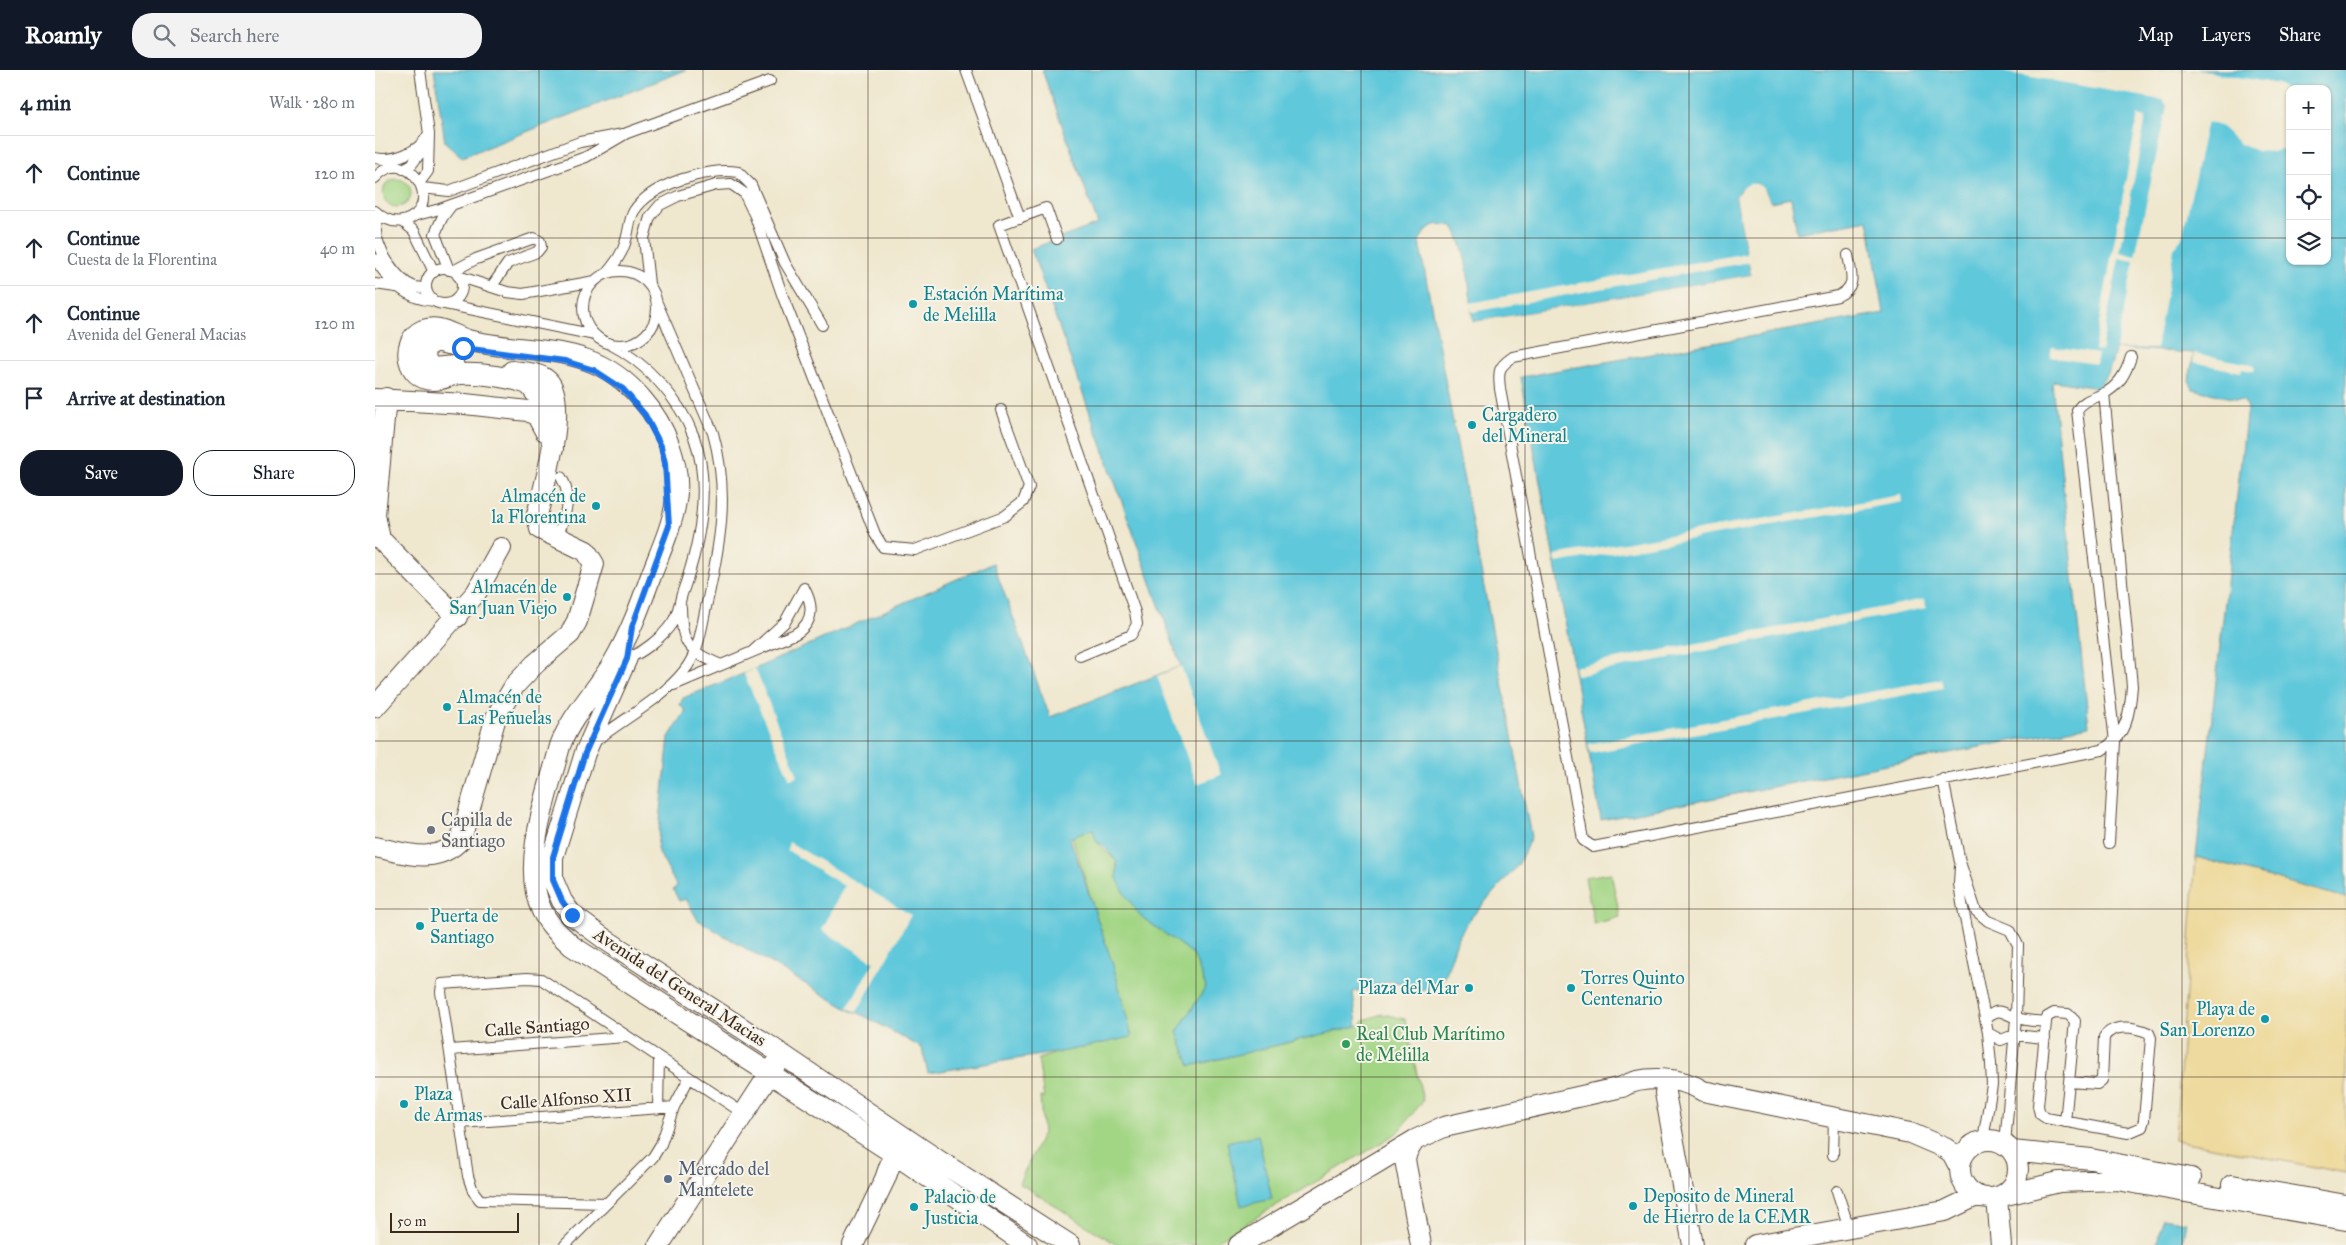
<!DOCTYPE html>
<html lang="en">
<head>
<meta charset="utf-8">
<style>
  :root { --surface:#fff; --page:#f2f2f3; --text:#1f2937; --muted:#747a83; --line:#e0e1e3; --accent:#111827 }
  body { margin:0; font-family:"IM FELL Great Primer",serif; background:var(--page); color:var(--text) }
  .controls { position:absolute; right:15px; top:15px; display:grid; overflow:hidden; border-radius:10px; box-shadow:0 1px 4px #0004 }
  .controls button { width:45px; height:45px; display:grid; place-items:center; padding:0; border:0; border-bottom:1px solid var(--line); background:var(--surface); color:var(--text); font:25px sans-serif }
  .scale { position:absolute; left:15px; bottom:12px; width:129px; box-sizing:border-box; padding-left:5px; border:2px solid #3b2a1e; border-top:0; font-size:14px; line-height:18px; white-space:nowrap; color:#3b2a1e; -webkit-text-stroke:4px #f7f3e8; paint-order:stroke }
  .stop { position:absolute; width:15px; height:15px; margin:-11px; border:4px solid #1a73e8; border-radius:50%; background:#fff }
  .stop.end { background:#1a73e8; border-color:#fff; box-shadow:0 1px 5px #0008 }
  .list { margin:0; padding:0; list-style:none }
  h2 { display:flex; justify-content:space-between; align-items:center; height:65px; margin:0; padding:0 20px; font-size:21px }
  h2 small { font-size:16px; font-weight:400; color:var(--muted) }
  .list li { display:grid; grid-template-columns:32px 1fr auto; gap:15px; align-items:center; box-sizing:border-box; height:75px; padding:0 20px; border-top:1px solid var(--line) }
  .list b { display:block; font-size:19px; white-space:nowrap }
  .list p { margin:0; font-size:16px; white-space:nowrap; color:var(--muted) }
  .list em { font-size:16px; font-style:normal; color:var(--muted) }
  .actions { display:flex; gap:10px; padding:15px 20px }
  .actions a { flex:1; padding:11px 0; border:1px solid var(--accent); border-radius:20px; text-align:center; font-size:18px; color:var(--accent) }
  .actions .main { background:var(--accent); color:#fff }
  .icon { flex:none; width:28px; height:28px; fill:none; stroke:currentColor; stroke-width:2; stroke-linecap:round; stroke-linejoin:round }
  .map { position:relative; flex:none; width:1971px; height:1175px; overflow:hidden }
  header { display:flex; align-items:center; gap:30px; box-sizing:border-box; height:70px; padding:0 25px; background:var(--accent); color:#fff }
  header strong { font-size:24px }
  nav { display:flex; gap:28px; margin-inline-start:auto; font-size:18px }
  .search { width:350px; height:45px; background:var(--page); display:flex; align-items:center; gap:12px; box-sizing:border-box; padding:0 18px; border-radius:20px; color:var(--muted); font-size:19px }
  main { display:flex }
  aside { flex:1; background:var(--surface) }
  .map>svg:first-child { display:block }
  .green { fill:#a2d584; stroke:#6e8051 }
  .sand { fill:#eeda9e; stroke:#94825e }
  .water { fill:#5fc8db; stroke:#4d797c; fill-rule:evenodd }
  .pier { fill:#efe7ce }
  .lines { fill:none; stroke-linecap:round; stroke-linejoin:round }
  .lane-casing { stroke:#564638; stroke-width:12 }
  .street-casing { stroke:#564638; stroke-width:22 }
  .lane { stroke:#fff; stroke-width:10 }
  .street { stroke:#fff; stroke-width:20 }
  .route { stroke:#1a73e8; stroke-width:6 }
  .grid { fill:none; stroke:#3b2a1e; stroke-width:1; stroke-opacity:0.55 }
  .culture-dot { fill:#0f9aa8; stroke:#f7f3e8; stroke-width:2 }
  .worship-dot { fill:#6b7280; stroke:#f7f3e8; stroke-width:2 }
  .leisure-dot { fill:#2e9e5b; stroke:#f7f3e8; stroke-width:2 }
  .service-dot { fill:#5c6f8a; stroke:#f7f3e8; stroke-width:2 }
  .labels { text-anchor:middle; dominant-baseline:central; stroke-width:4; stroke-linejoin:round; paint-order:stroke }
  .culture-label { font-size:18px; fill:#0d838f; stroke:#f7f3e8; text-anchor:start }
  .worship-label { font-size:18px; fill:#5b616d; stroke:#f7f3e8; text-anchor:start }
  .street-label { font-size:18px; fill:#3b2a1e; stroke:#f7f3e8 }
  .leisure-label { font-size:18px; fill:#27864d; stroke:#f7f3e8; text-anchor:start }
  .service-label { font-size:18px; fill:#4e5e75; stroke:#f7f3e8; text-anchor:start }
</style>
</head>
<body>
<header>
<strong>Roamly</strong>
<div class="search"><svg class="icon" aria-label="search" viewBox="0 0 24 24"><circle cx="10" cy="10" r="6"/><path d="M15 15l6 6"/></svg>Search here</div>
<nav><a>Map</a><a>Layers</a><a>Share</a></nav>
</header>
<main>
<aside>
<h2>4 min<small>Walk · 280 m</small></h2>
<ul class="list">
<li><svg class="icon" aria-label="ahead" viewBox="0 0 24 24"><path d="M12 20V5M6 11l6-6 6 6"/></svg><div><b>Continue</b></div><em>120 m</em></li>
<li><svg class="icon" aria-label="ahead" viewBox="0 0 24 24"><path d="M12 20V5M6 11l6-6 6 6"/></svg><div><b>Continue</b><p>Cuesta de la Florentina</p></div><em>40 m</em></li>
<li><svg class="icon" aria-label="ahead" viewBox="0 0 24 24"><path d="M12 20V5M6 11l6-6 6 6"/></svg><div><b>Continue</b><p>Avenida del General Macias</p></div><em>120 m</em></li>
<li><svg class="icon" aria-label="arrive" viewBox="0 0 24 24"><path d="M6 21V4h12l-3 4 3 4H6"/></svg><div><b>Arrive at destination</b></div></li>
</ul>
<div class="actions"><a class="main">Save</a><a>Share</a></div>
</aside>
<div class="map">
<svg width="1971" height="1175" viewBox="0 0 1971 1175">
  <rect width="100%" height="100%" fill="#f7f3e8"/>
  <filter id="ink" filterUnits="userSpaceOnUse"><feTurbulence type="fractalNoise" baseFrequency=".02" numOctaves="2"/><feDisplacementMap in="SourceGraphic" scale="10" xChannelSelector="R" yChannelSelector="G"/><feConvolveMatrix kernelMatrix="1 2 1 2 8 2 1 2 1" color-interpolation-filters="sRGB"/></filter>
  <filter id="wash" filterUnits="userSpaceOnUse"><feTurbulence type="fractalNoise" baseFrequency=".0096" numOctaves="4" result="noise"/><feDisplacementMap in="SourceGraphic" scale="20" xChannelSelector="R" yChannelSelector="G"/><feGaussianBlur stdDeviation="1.12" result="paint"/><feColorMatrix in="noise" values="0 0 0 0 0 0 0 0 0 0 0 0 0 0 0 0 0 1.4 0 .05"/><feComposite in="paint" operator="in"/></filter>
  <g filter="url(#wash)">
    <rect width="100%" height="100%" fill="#efe7ce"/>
    <path class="green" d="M8 123a14 14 0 1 1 28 0a14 14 0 1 1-28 0Z
      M 719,759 L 721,771 L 742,792 L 742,808 L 818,883 L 831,917 L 802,962 L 815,996 L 986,955 L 989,950 L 1007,944 L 1030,949 L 1048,1031 L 1021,1064 L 835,1175 L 742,1175 L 644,1113 L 668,1063 L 665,1027 L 669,1028 L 663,989 L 688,981 L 757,966 L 697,766 Z
      M 1236,803 L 1245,847 L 1219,854 L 1210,807 Z"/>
    <path class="sand" d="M 1821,787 L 1971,828 L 1971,1103 L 1800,1070 Z"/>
    <path class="water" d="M 59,0 L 311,0 L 87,87 L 70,72 Z
      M 667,0 L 1971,0 L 1971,828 L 1821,787 L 1872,338 L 1869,331 L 1818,319 L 1814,310 L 1819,283 L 1741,278 L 1733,304 L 1722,318 L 1680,311 L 1677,313 L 1714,656 L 1226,750 L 1146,307 L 1509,243 L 1493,150 L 1422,163 L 1416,128 L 1395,132 L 1389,118 L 1382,114 L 1366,119 L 1361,127 L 1376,205 L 1098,252 C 1095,224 1093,180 1078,156 C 1059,152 1054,155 1044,171 L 1156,767 L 1143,795 L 1094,850 L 1083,868 L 1070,907 L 1047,921 L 1038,921 L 1031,914 L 1016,911 L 978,922 L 982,956 L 815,996 L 802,962 L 831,917 L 818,884 L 765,846 L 750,824 L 742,808 L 742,792 L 729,776 L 721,771 L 718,759 L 695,768 L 739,898 L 757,967 L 691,981 L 553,1003 L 547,978 L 482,942 L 476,941 L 323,850 L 311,829 L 304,831 L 298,819 L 302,817 L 282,779 L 294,667 L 311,641 L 305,635 L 308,628 L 368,604 L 618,493 L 675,647 L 806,596 L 656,179 L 723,154 ZM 1915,19 L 1952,19 L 1952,191 L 1915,191 Z
      M 883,1065 L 897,1129 L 866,1136 L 852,1072 Z
      M 1787,1148 L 1811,1152 L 1807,1175 L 1782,1175 Z"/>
    <path class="pier" d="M 1617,0 L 1823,0 L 1903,14 L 1915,22 L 1915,77 L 1900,82 L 1882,81 L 1865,74 L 1847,57 L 1834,52 L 1831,55 L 1807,168 L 1799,179 L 1781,279 L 1741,278 L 1759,191 L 1744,188 L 1726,281 L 1719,280 L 1763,45 L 1771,47 L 1745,182 L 1760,186 L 1792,35 L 1787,30 Z
      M 1374,114 L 1382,114 L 1389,118 L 1395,132 L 1393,133 L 1387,120 L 1382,116 L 1367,121 L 1363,127 L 1375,183 L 1377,208 L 1099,254 L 1098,252 L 1376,205 L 1374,192 L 1097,242 L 1095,233 L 1372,183 L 1361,127 L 1366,119 Z
      M 1677,277 L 1723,284 L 1721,294 L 1675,287 Z
      M 1819,283 L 1880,295 L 1879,301 L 1867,299 L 1866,302 L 1818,292 Z
      M 1526,425 L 1527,432 L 1181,493 L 1180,485 Z
      M 1550,529 L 1551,538 L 1201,606 L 1199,597 Z
      M 806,596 L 846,705 L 822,714 L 782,606 Z
      M 380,598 L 423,706 L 415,709 L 369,604 Z
      M 1566,609 L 1568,618 L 1215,683 L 1213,674 Z
      M 414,772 L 536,845 L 482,942 L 472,938 L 499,892 L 447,860 L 469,816 L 412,780 Z"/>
  </g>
  <g filter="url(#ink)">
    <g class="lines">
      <defs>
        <path id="lane" d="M 591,0 L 645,148
          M 0,88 C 19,92 44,82 53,65
          M 28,99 L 37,94 L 52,74
          M 0,108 C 33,70 73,139 28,151 C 17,153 8,149 0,141
          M 45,112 L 53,101 L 54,64 L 45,0
          M 47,118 L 74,121 L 205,72 L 248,64
          M 4,145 C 1,153 0,160 2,168 C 7,187 29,223 51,217
          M 38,146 L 65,139 L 211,87 L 252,63 L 395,11
          M 27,151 L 39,161 L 59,202
          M 682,169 L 671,138 L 624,155 L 760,542 L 762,554 L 756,565 L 705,586
          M 1473,185 C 1476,204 1483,216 1463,226 L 1138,287 C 1123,297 1123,301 1125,319 L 1206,758 L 1208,770 L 1218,777 L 1727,680 C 1752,665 1755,643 1757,616 L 1729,323
          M 0,189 C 15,212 30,229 59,231
          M51 216a18 18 0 1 1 36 0a18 18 0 1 1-36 0Z
          M 74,200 L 60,164 L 67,148 L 76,136
          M 78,201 L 101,189 L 159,168 L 165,171 L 166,177 L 162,182 L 133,193 L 117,216
          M208 238a37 37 0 1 1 74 0a37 37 0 1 1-74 0Z
          M 232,203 C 240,193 248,183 251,170 C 254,161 254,149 259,141 C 276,114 333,97 363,102 L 376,115 L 410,193 L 447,255
          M 83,206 L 132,222 L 148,224 L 220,211
          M 0,214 L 21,217
          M 274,214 L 269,168 L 275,147 L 285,135 L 303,126 L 341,115 L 356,114 L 369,123 L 380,146 L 408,227 L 500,464 L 508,477 L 540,480 L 630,446 L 648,432 L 654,417 L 626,340
          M 70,234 L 220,265
          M 233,273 C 271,292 304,328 319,367 C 337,417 324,477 307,524 C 304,534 303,545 297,553 C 287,568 266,584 249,590
          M 183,467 C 189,445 199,428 186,407
          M 306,537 C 307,574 311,580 346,595
          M 299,615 L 420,564 C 439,553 439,536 429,518 L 410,552 L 377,582
          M 219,672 C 248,649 287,629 309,601 C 324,582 326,560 331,537 C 345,476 355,424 338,363 L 282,233
          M 1568,709 L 1585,792 L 1601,841 L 1613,851 L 1635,860 L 1643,875 L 1641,948 L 1630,1074
          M 1734,773 L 1740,672 L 1702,340 C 1709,330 1717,329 1728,324 C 1744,316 1751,303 1756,287
          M 1585,796 L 1584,814 L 1587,833 L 1613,963 L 1616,994 L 1617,1015 L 1608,1070
          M 1679,943 L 1693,944 L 1700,951 L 1694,1012 L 1722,1014 L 1727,1010 L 1729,967 C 1739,953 1760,957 1774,963 L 1776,968 L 1769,1050 L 1767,1057 L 1753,1063 L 1671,1048 L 1665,1044 L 1663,1036 L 1671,952 L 1672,947 Z
          M 1610,949 C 1626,935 1627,944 1642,948 C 1651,951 1662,951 1671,952
          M 1613,963 L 1626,970 L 1639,965 L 1670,968
          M 75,980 L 251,967
          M 283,1039 L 284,988
          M 1690,1052 L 1694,1012
          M 86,1053 L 299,1037
          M 1458,1085 L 1459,1048
          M 1462,1121 L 1474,1158
          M 232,1133 L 105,1130 L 98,1121 L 93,1106 L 66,922 L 67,914 L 152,908 L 166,909 L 368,1043
          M 190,1175 L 278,1087 L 286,1074 L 299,1037 L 314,1008"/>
        <path id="street" d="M 79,296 L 58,298 C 50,292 48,285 53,276 L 61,271 L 82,276
          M 11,328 L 0,445 L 5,469 L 82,547
          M 0,329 L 90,334 L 153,341 L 162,346 L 170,361
          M 178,379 C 175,357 169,329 153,314 C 134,307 106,303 86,304 C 77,304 69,310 59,310 C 32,311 23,271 48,260 C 66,253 80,268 97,271 C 164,286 216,270 267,329 C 290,355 307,396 301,431 C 297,456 286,480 277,503 C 266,534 255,564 238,593 C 221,621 196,646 185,676 C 173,723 145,795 167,841 C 174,855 186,866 197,876 L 518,1083 L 652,1175
          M 252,588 L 210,683 L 178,787 L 178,810 L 187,831 L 197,845 L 231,870 L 393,975 L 566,1092 L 695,1175
          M 0,637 L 101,523 L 126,478
          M 0,777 C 31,783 61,796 86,769 L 121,647 L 140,615 L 160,594 L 195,564 L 202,551 L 219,494 L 211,481 L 165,459 L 162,445 C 169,417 194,332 173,311 C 164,302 150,303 137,301
          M 1290,1023 L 1318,1175
          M1585 1099a29 29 0 1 1 58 0a29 29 0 1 1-58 0Z
          M 1040,1070 L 1032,1082 L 1030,1090 L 1046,1175
          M 1637,1081 L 1716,1089 L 1816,1108
          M 1857,1115 L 1971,1135
          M 1627,1126 L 1684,1112 L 1742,1110 L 1971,1150
          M 1622,1128 L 1626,1175
          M 284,1175 L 401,994
          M 478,1175 L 510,1109 L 523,1072
          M 864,1175 L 1040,1070 L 1069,1057 L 1247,1017 C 1268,1005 1307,1007 1328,1021 L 1535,1063 L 1570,1078 L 1577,1083 L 1585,1098
          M 1380,1175 L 1570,1141 L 1601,1126"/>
      </defs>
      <use href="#lane" class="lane-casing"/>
      <use href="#street" class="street-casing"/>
      <use href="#lane" class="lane"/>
      <use href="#street" class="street"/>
    </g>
  </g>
  <g class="lines" filter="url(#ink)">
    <path class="route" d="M 88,278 L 190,291 L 219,300 L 248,319 L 270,345 L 286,376 L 290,393 L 294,456 L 257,557 L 252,589 L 210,683 L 178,787 L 178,810 L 187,831 L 197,845"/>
  </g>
  <path class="grid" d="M 164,0 L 164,1175M 328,0 L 328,1175M 493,0 L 493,1175M 657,0 L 657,1175M 821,0 L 821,1175M 986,0 L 986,1175M 1150,0 L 1150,1175M 1314,0 L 1314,1175M 1478,0 L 1478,1175M 1642,0 L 1642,1175M 1807,0 L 1807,1175M 0,168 L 1915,168M 1952,168 L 1971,168M 0,336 L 1971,336M 0,504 L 1971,504M 0,671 L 1971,671M 0,839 L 1971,839M 0,1007 L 1971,1007"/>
  <g class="culture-dot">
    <circle cx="538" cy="234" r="5"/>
    <circle cx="1097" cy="355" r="5"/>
    <circle cx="221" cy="436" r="5"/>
    <circle cx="192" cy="527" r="5"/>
    <circle cx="72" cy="637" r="5"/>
    <circle cx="45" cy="856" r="5"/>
    <circle cx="1094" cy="918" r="5"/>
    <circle cx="1196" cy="918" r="5"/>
    <circle cx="1890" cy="949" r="5"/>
    <circle cx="29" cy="1034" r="5"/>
    <circle cx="1258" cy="1136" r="5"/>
    <circle cx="539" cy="1137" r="5"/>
  </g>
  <circle class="worship-dot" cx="56" cy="760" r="5"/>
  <circle class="leisure-dot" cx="971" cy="974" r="5"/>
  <circle class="service-dot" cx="293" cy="1109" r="5"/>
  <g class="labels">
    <g class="culture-label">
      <text x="548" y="224">Estación Marítima<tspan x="548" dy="21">de Melilla</tspan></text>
      <text x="1107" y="345">Cargadero<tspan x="1107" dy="21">del Mineral</tspan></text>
      <text x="211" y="426" text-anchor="end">Almacén de<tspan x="211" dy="21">la Florentina</tspan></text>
      <text x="182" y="517" text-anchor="end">Almacén de<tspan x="182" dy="21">San Juan Viejo</tspan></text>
      <text x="82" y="627">Almacén de<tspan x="82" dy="21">Las Peñuelas</tspan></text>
      <text x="55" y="846">Puerta de<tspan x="55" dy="21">Santiago</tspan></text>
      <text x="1206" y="908">Torres Quinto<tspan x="1206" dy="21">Centenario</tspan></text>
      <text x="1084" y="918" text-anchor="end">Plaza del Mar</text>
      <text x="1880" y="939" text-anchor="end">Playa de<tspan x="1880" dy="21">San Lorenzo</tspan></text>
      <text x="39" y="1024">Plaza<tspan x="39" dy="21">de Armas</tspan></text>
      <text x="1268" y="1126">Deposito de Mineral<tspan x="1268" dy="21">de Hierro de la CEMR</tspan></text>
      <text x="549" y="1127">Palacio de<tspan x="549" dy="21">Justicia</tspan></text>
    </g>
    <g class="worship-label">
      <text x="66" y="750">Capilla de<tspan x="66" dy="21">Santiago</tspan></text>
    </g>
    <g class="street-label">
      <text transform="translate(305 917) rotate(33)">Avenida del General Macias</text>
      <text transform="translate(162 957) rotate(-4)">Calle Santiago</text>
      <text transform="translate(191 1029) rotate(-4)">Calle Alfonso XII</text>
    </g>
    <g class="leisure-label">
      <text x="981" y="964">Real Club Marítimo<tspan x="981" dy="21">de Melilla</tspan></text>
    </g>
    <g class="service-label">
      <text x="303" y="1099">Mercado del<tspan x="303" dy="21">Mantelete</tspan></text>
    </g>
  </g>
</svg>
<div class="controls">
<button>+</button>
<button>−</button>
<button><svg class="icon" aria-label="locate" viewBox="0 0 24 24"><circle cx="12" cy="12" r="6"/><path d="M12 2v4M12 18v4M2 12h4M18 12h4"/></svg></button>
<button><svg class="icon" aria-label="layers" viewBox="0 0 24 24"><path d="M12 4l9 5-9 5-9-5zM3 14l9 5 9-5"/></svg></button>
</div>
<div class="scale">50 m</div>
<div class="stop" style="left:88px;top:278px"></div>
<div class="stop end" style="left:197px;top:845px"></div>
</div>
</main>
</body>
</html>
